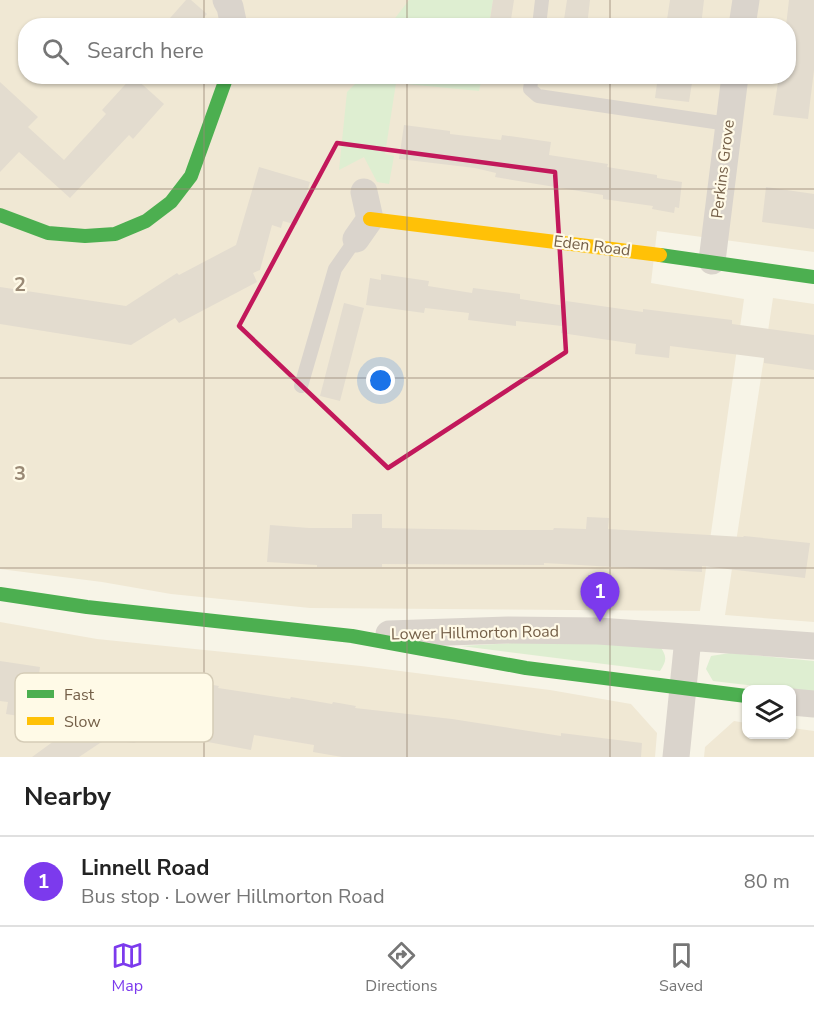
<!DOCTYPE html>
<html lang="en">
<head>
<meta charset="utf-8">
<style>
  :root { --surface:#fff; --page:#f6f6f6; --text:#222; --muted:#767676; --line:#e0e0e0; --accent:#7c3aed }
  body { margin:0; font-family:"Nunito Sans",sans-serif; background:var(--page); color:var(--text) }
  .controls { position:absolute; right:18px; bottom:18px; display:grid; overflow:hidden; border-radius:12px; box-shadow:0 2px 4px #0004 }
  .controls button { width:54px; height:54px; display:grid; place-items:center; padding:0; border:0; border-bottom:2px solid var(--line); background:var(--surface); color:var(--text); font:30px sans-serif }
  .you { position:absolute; left:381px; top:381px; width:21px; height:21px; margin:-15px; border:4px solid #fff; border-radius:50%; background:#1a73e8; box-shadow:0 0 0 9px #1a73e833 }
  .badge { display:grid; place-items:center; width:39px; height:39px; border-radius:50%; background:var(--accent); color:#fff; font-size:20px; font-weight:700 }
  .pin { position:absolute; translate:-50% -50px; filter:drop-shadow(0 2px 3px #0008) }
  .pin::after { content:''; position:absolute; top:32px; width:21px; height:18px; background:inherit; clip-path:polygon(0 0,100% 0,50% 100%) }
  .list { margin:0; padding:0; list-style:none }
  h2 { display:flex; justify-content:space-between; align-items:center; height:78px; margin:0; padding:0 24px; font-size:26px }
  h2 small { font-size:20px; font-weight:400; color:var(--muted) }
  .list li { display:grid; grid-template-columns:39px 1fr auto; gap:18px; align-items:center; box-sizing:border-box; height:90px; padding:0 24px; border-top:2px solid var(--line) }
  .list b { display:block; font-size:22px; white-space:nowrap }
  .list p { margin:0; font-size:20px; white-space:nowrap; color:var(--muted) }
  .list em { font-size:20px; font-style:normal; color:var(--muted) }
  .icon { flex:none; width:33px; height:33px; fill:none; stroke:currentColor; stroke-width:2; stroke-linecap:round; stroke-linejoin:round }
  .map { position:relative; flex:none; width:814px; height:757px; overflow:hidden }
  .search { position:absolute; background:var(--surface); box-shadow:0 2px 4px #0004; left:18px; right:18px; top:18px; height:66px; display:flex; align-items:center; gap:15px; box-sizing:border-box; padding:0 21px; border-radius:24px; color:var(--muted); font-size:22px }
  .sheet { height:168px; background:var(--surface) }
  nav { display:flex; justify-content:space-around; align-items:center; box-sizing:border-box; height:84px; border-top:2px solid var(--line); background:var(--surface); font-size:16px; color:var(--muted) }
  nav a { display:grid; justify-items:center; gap:3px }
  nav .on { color:var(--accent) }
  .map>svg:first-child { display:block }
  .residential { fill:#f0e8d4; fill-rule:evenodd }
  .green { fill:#deeed1 }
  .building { fill:#e3dccf }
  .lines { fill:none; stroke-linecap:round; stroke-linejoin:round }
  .lane { stroke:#dad4cc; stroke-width:14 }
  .street { stroke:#dad4cc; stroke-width:27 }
  .fast { stroke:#4caf50; stroke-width:14 }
  .slow { stroke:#ffc107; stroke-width:14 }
  .marked { fill:none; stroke:#c2185b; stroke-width:4.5; stroke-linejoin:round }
  .grid { fill:none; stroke:#998975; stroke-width:1.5; stroke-opacity:0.55 }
  .labels { text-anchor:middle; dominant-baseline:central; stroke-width:4.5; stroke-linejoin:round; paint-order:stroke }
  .street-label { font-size:16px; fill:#745f48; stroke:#fffae7 }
  .key { fill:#fffae7; stroke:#d5ccb7; stroke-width:1.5 }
  .key-label { font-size:16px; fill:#745f48 }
  .grid-label { font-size:20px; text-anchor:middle; font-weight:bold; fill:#998975; stroke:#fffae7; stroke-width:4.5; stroke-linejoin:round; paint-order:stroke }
</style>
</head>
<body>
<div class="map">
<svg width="814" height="757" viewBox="0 0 814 757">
  <rect width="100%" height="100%" fill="#f7f4e7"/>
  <path class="residential" d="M 0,0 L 814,0 L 814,252 L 657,231 L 651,283 L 744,299 L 700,611 L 310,608 L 171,594 L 102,582 L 0,569 ZM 26,26 L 788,26 L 788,76 L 26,76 Z
    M 773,298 L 814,304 L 814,622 L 725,615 Z
    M 0,622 L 97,639 L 361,666 L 550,690 L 631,704 L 657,733 L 655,757 L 0,757 Z
    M 734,721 L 746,723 L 746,734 L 792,734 L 792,728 L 814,731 L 814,757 L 704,757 L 705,747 Z"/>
  <path class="green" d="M 409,0 L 493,0 L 489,25 L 389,26 Z
    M 363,76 L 482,76 L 482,77 L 479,91 L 396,83 L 385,154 L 394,156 L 389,184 L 377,182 L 364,157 L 339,170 L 347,92 Z
    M 548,641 L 660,646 C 667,657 667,660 660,671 L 461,646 Z
    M 730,653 L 814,661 L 814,693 L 713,681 L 706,669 L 711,656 Z"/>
  <path class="building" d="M 186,0 L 191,0 L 207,14 L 196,26 L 163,26 Z
    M 493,0 L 514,0 L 510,26 L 489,26 Z
    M 567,0 L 590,0 L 587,26 L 563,26 Z
    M 670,0 L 704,0 L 701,26 L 666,26 Z
    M 789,0 L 814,0 L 814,70 L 808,119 L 773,115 L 779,76 L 789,76 L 789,26 L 786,26 Z
    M 133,76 L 164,104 L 133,139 L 129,135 L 70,198 L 19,152 L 0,172 L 0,82 L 38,117 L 28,127 L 64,160 L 106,114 L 102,110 Z
    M 658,76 L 693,76 L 689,102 L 655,98 Z
    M 404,125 L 450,131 L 450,134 L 501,140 L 502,135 L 551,142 L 549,155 L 608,164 L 607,167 L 657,175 L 657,178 L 682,182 L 679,208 L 675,207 L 674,213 L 652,209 L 653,206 L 603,199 L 603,195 L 495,177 L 496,173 L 475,168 L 399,159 Z
    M 259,167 L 310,182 L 297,225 L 283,221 L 281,228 L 272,225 L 260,270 L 253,273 L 257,282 L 179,323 L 175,318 L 131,345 L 0,324 L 0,287 L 126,306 L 177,273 L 179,275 L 236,245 Z
    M 766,187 L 814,194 L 814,229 L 762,222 Z
    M 381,274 L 429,281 L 428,286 L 472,293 L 473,288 L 520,294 L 520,299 L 565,306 L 566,301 L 643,312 L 643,309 L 732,320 L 732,324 L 814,335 L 814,370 L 764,363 L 764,358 L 670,346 L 669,358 L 635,354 L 636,344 L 561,333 L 562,326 L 516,321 L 516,326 L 468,320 L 469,313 L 425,308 L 424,313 L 366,305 L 370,278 L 381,280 Z
    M 344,303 L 364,308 L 340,401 L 320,396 Z
    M 352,514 L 382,514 L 382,528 L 484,530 L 553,530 L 554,528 L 586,529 L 587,517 L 609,518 L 608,529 L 743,537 L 744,536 L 810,543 L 805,578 L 702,566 L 702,572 L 544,563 L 544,565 L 382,564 L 382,567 L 317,567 L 317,565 L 267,562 L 270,525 L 309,528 L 352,528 Z
    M 0,661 L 40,667 L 33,718 L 6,714 L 8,702 L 0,701 Z
    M 86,676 L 195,688 L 196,682 L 219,686 L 218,688 L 290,699 L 291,697 L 332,704 L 333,702 L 356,706 L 355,708 L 452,719 L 561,736 L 561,733 L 642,743 L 641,757 L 342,757 L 313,752 L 314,745 L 254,735 L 251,750 L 186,738 L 191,711 L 134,743 L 106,739 L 79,757 L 32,757 L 80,722 Z"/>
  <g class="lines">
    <path class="lane" d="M 539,26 L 542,0
      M 532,76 L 530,89 L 538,96 L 728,124
      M 301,386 L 335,269 L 356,239"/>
    <path class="street" d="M 226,0 L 230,7 L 234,26
      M 742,26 L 746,0
      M 356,239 L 370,219 L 364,192
      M 712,261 L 735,76
      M 389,634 L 508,630 L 598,631 L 814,646
      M 792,702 L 814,704
      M 676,757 L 688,638"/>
    <path class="fast" d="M 0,215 L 48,233 L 85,236 L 115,234 L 146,221 L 171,202 L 191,176 L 227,76
      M 660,255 L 814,277
      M 0,594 L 87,607 L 352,636 L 526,668 L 746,696"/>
    <path class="slow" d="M 370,219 L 660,255"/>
  </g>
  <path class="marked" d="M 337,143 L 555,172 L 566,352 L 388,468 L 239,326 Z"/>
  <path class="grid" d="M 204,0 L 204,26M 407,0 L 407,26M 610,0 L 610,26M 204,76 L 204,757M 407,76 L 407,757M 610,76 L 610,757M 0,189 L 814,189M 0,378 L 814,378M 0,568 L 814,568"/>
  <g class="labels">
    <g class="street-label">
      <text transform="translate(723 169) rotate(-83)">Perkins Grove</text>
      <text transform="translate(592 246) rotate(7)">Eden Road</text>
      <text transform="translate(475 633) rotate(-1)">Lower Hillmorton Road</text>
    </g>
  </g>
  <rect x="15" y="673" width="198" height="69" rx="9" class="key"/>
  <rect x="27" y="690" width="27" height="8" fill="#4caf50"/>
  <rect x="27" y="717" width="27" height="8" fill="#ffc107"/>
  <g class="key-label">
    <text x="64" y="700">Fast</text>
    <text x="64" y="727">Slow</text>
  </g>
  <g class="grid-label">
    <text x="20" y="291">2</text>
    <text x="20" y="480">3</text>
  </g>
</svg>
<div class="controls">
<button><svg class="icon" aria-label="layers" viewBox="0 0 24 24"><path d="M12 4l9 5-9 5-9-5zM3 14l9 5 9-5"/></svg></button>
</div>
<div class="you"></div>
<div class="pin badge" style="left:600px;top:622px">1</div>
<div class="search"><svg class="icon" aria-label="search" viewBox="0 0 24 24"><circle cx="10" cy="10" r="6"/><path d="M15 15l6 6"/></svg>Search here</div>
</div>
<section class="sheet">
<h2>Nearby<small></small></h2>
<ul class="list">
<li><span class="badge">1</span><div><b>Linnell Road</b><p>Bus stop · Lower Hillmorton Road</p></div><em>80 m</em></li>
</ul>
</section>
<nav>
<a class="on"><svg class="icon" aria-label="map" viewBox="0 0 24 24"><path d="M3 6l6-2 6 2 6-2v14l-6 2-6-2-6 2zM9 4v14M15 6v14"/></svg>Map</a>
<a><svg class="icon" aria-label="directions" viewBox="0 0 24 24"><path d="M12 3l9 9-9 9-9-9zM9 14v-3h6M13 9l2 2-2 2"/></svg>Directions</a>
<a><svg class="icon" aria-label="saved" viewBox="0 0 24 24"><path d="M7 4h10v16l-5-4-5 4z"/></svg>Saved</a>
</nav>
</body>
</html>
